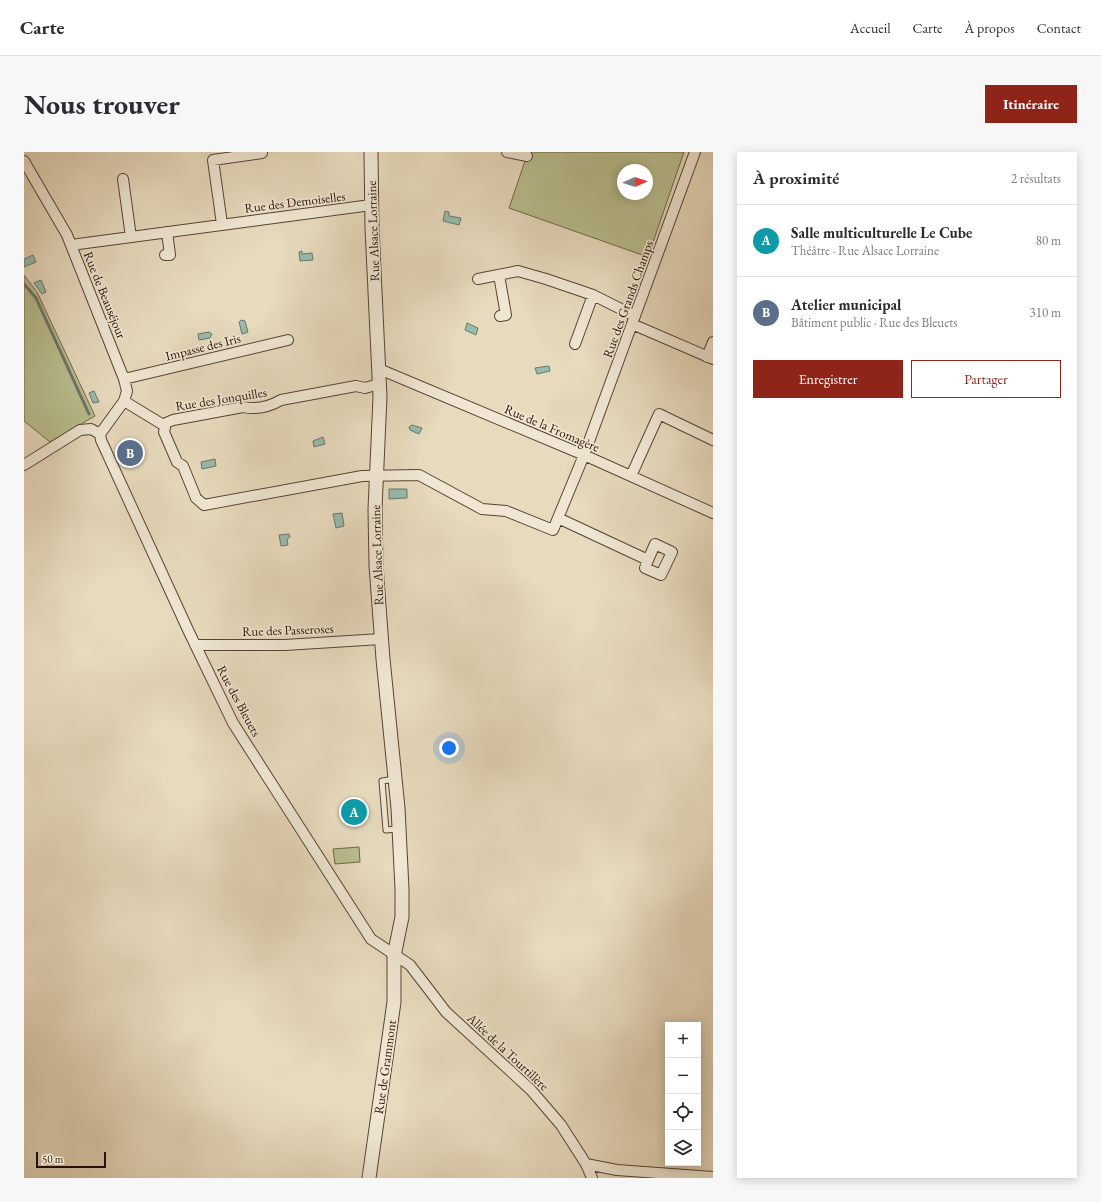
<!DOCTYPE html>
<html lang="fr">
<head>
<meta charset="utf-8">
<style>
  :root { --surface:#fff; --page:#f7f7f7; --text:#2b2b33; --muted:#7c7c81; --line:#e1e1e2; --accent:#8f2418 }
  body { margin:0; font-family:"EB Garamond",serif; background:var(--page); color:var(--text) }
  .controls { position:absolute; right:12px; bottom:12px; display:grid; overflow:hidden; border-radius:0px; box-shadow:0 2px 10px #0003 }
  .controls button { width:36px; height:36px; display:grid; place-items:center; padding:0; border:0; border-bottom:1px solid var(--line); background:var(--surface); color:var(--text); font:20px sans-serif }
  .compass { position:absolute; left:593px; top:12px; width:36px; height:36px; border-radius:50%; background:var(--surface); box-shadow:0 2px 10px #0003; rotate:87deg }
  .scale { position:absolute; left:12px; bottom:10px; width:70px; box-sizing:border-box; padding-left:4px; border:2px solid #2b0f03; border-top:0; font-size:11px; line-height:14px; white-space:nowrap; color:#2b0f03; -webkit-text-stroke:3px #efe7d4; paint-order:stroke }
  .you { position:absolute; left:425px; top:596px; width:14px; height:14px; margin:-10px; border:3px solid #fff; border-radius:50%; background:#1a73e8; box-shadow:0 0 0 6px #1a73e833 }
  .badge { display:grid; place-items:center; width:26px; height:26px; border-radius:50%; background:var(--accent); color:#fff; font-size:13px; font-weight:700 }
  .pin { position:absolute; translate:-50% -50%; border:2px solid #fff; box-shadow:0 1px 4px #0006 }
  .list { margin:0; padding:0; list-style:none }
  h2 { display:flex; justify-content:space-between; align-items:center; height:52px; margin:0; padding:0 16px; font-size:17px }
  h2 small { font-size:13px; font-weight:400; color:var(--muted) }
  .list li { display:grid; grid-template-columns:26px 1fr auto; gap:12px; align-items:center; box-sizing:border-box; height:72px; padding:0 16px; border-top:1px solid var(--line) }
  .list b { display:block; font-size:15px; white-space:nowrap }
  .list p { margin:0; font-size:13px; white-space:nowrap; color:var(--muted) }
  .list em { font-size:13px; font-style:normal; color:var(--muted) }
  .actions { display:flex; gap:8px; padding:12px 16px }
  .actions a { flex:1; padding:9px 0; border:1px solid var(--accent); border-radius:0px; text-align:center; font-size:14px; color:var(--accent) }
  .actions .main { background:var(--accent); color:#fff }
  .icon { flex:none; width:22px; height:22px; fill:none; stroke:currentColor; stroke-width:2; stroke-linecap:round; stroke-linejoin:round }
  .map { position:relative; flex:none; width:689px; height:1026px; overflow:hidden; border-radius:0px }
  header { display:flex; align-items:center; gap:24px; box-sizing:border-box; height:56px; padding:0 20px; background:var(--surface); border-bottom:1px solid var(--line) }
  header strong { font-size:19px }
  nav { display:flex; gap:22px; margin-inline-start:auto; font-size:14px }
  .intro { display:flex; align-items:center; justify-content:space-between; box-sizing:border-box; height:96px; padding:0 24px }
  h1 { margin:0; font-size:28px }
  .button { padding:10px 18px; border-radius:0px; background:var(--accent); color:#fff; font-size:14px; font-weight:700 }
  main { display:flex; gap:24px; padding:0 24px }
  aside { flex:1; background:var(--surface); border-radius:0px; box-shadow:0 2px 10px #0003 }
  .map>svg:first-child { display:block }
  .green { fill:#b9be8e; stroke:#726648; fill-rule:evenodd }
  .water { fill:#97bbad; stroke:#6c7669 }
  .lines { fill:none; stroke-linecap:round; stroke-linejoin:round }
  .stream { stroke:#6c7669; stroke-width:3 }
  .service-casing { stroke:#5a4232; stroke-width:7 }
  .minor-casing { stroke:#5a4232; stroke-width:12 }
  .tertiary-casing { stroke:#5a4232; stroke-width:15 }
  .service { stroke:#efe7d4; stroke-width:5 }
  .minor { stroke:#efe7d4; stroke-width:10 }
  .tertiary { stroke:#efe7d4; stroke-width:13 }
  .labels { text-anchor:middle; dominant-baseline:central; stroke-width:3.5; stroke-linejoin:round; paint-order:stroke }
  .street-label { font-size:13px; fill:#2b0f03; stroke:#efe7d4 }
</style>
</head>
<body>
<header>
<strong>Carte</strong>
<nav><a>Accueil</a><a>Carte</a><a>À propos</a><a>Contact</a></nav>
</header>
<div class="intro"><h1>Nous trouver</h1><a class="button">Itinéraire</a></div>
<main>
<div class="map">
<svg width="689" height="1026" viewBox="0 0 689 1026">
  <rect width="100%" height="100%" fill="#e7dabd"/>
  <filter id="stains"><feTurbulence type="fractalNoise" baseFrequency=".005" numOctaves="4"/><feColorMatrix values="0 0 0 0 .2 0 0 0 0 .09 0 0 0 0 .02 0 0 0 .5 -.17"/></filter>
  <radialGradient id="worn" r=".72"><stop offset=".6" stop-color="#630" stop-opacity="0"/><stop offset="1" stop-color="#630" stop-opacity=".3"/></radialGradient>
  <path class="green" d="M 504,0 L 660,0 L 624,105 L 485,56 ZM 599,18 L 623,18 L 623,42 L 599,42 Z
    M 0,123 L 13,140 L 71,264 L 26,290 L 0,269 Z
    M 335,695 L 336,710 L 311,712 L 309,697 Z"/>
  <path class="water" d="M 421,59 L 425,60 L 425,64 L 437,66 L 435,73 L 419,69 Z
    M 278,99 L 278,102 L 288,101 L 289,108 L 276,109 L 275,100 Z
    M 9,103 L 12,110 L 0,115 L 0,107 Z
    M 17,128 L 22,140 L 18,142 L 10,131 Z
    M 217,168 L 221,169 L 224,180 L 218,182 L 215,170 Z
    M 443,171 L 454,176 L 452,183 L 441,178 Z
    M 185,180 L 188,182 L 186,186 L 175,188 L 174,182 Z
    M 525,214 L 526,219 L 513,222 L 511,216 Z
    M 70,239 L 75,250 L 69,251 L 65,241 Z
    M 388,273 L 398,276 L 395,282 L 386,278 L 385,275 Z
    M 299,285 L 301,292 L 290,295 L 289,289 Z
    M 191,307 L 192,314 L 178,317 L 177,310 Z
    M 365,337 L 383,337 L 383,346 L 365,347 Z
    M 318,361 L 320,374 L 312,376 L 309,362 Z
    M 265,382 L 266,385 L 263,387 L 264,393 L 257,394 L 255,383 Z"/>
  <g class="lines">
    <path class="stream" d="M 0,132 L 12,146 L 65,262"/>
    <defs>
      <path id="service" d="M 371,627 L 358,629 L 362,678 L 374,677"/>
      <path id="minor" d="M 483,0 L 503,4
        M 0,9 L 43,83 L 100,227 L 103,239 L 100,249 L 141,274
        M 99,27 L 107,85
        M 198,72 L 189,8 L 238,1
        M 47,93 L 347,53
        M 141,103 L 146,103 L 143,80
        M 475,123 L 482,163 L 476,164
        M 454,127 L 494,119 L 522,127 L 569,143 L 611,164
        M 608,172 L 689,207
        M 551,192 L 569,143
        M 683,205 L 689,190
        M 355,217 L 560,303 L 689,361
        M 100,227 L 264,188
        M 355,232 L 341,236 L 332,234 L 257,248 C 245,255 233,258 219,255 L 149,268 L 142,271 L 140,280 L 153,310 L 159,314 L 172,346 L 180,353 L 338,324 L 395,323 L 458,357 L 482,359 L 529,378 L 534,366
        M 76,282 L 77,288 L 165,480 L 209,571 L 347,787 L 386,813 L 422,860 L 507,938 L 537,973 L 562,1012 L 568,1026
        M 76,282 L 100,249
        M 0,313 L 56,278 L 67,277 L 76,282
        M 607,324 L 635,262 L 689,288
        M 624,408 L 631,392 L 648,400 L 637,423 L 621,416 L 624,408 L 534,366 L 560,303 L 671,0
        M 171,493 L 261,493 L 357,487
        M 562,1012 L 593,1018 L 689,1025"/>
      <path id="tertiary" d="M 345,1026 L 370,850 L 370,804 L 378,765 L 378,737 L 374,656 L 359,507 L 352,414 L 351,357 L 356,245 L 348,76 L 347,0"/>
    </defs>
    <use href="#service" class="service-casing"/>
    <use href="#minor" class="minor-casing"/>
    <use href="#tertiary" class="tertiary-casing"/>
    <use href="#service" class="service"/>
    <use href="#minor" class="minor"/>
    <use href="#tertiary" class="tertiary"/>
  </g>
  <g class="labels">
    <g class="street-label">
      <text transform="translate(271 50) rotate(-7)">Rue des Demoiselles</text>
      <text transform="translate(349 79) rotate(-92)">Rue Alsace Lorraine</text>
      <text transform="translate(81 143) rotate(68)">Rue de Beauséjour</text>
      <text transform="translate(604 147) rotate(-70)">Rue des Grands Champs</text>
      <text transform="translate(179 195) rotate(-14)">Impasse des Iris</text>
      <text transform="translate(197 247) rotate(-9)">Rue des Jonquilles</text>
      <text transform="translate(528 276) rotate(23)">Rue de la Fromagère</text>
      <text transform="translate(353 403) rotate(-92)">Rue Alsace Lorraine</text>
      <text transform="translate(264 478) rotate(-2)">Rue des Passeroses</text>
      <text transform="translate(215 549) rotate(62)">Rue des Bleuets</text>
      <text transform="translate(484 900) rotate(43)">Allée de la Tourtillère</text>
      <text transform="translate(361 915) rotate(-82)">Rue de Grammont</text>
    </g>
  </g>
  <rect width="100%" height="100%" filter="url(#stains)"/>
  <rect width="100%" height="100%" fill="url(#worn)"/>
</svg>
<div class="controls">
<button>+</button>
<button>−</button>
<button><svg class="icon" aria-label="locate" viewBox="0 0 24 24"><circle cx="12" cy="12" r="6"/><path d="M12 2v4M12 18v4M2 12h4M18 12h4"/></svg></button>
<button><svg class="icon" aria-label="layers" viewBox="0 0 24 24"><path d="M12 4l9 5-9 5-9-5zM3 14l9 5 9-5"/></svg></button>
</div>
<svg class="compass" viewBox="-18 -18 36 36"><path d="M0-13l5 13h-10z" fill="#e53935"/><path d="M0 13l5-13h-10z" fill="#7c7c81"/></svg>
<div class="scale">50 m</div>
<div class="you"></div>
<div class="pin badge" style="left:330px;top:660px;background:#0f9aa8">A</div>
<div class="pin badge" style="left:106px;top:301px;background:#5c6f8a">B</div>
</div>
<aside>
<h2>À proximité<small>2 résultats</small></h2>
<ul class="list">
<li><span class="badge" style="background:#0f9aa8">A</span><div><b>Salle multiculturelle Le Cube</b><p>Théâtre · Rue Alsace Lorraine</p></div><em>80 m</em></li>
<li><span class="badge" style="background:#5c6f8a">B</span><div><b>Atelier municipal</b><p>Bâtiment public · Rue des Bleuets</p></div><em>310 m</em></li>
</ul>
<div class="actions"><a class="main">Enregistrer</a><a>Partager</a></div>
</aside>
</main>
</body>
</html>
